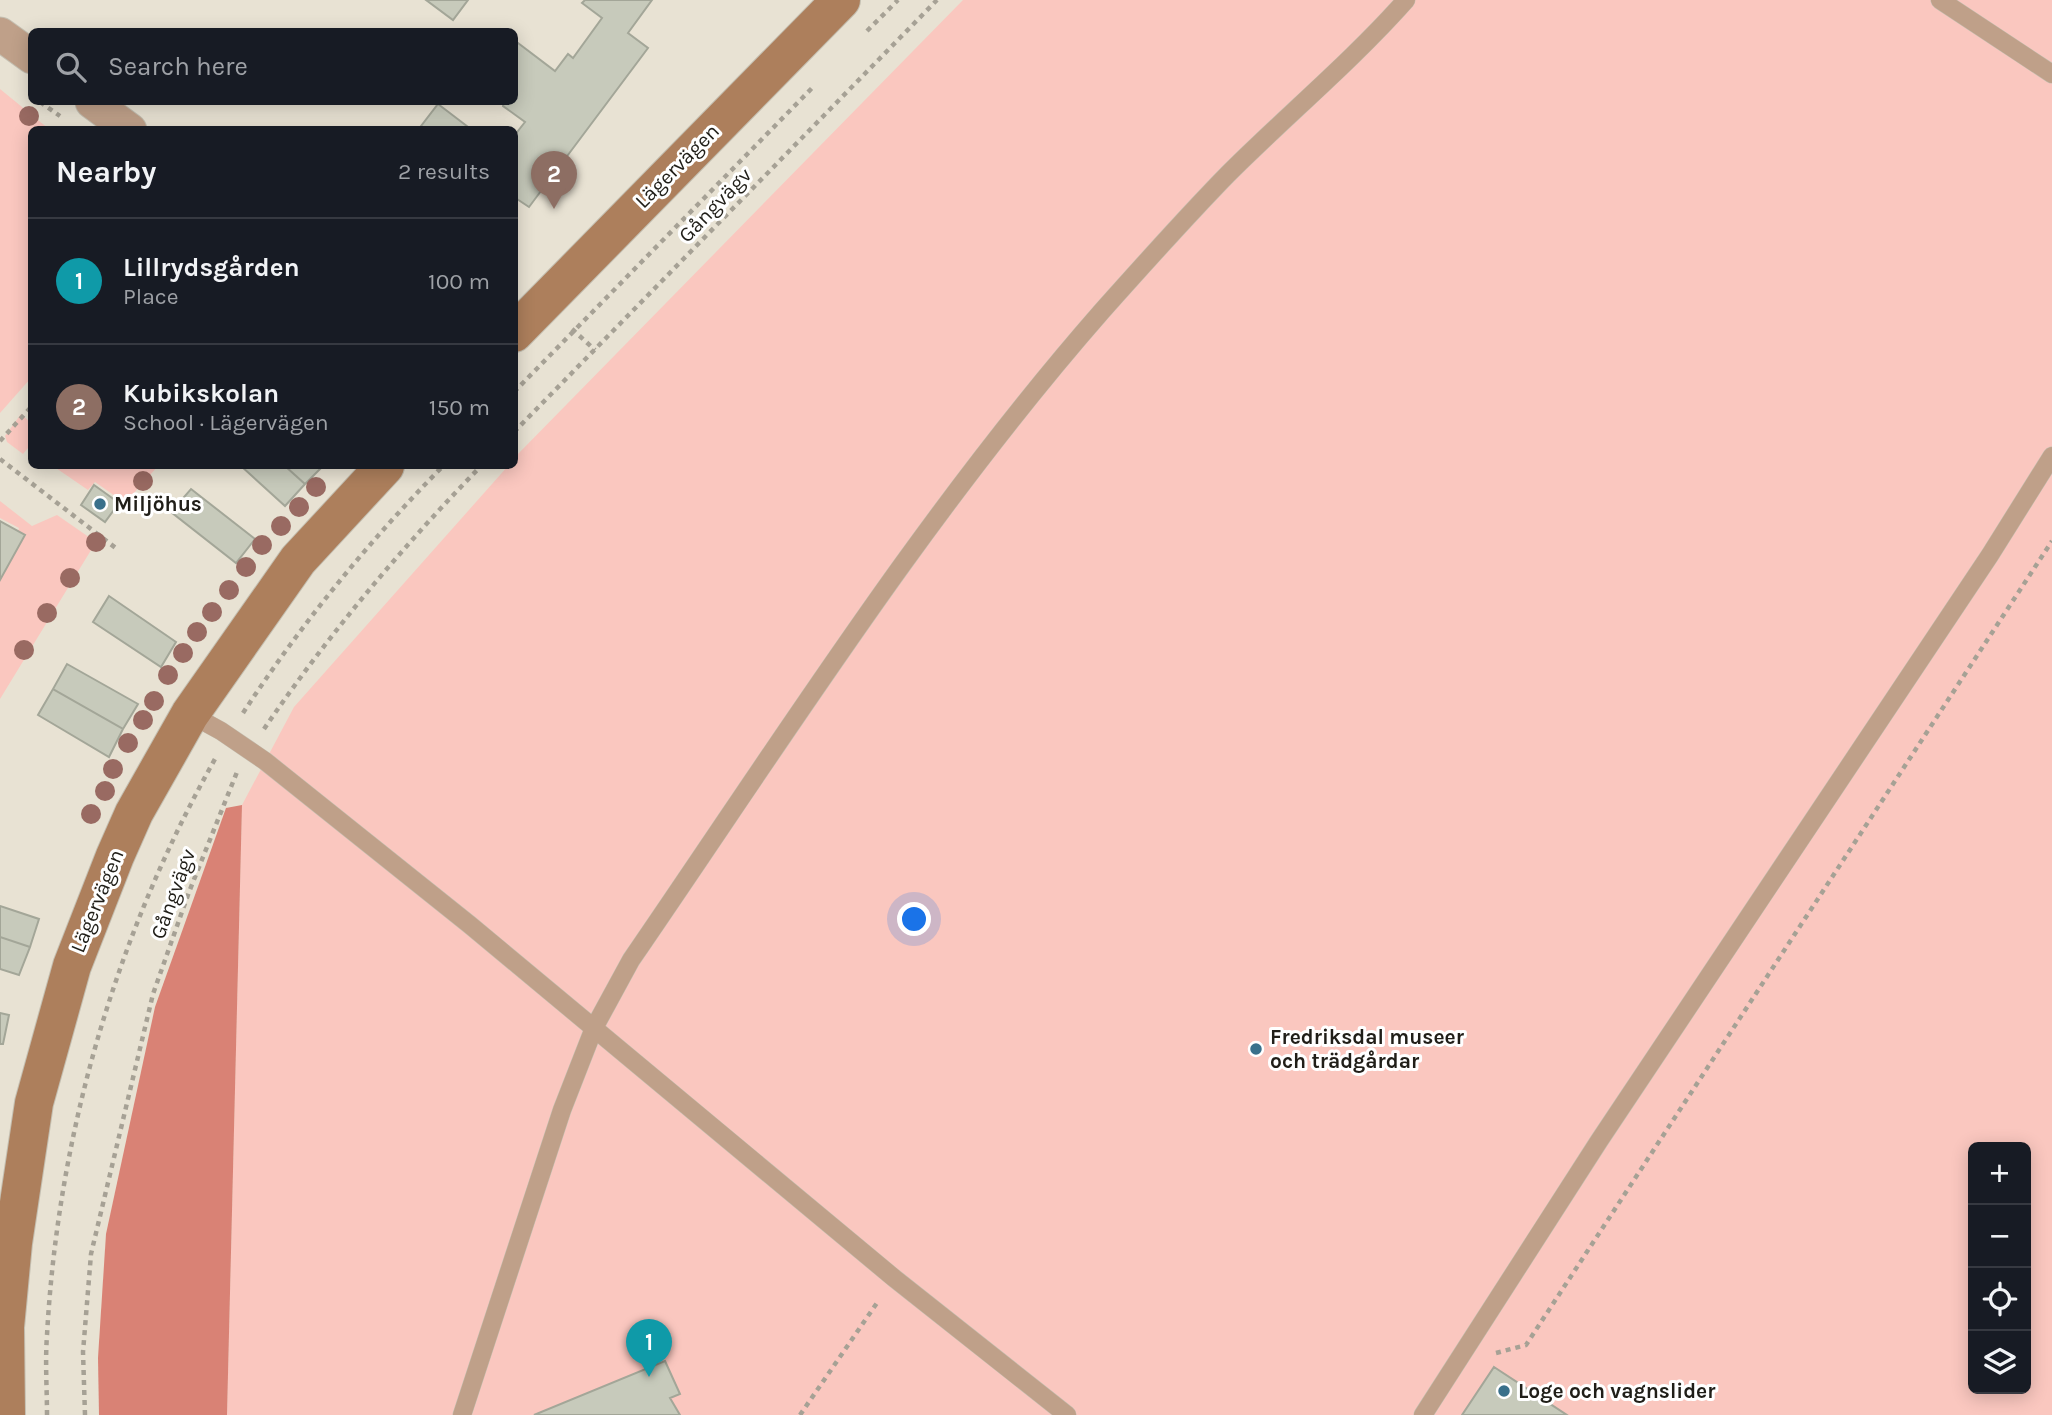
<!DOCTYPE html>
<html lang="en">
<head>
<meta charset="utf-8">
<style>
  :root { --surface:#171b24; --page:#242831; --text:#f1f3f6; --muted:#9ea1a6; --line:#363941; --accent:#39708b }
  body { margin:0; font-family:Karla,sans-serif; background:var(--page); color:var(--text) }
  .controls { position:absolute; right:21px; bottom:21px; display:grid; overflow:hidden; border-radius:10px; box-shadow:0 4px 18px #0003 }
  .controls button { width:63px; height:63px; display:grid; place-items:center; padding:0; border:0; border-bottom:2px solid var(--line); background:var(--surface); color:var(--text); font:35px sans-serif }
  .you { position:absolute; left:915px; top:920px; width:24px; height:24px; margin:-18px; border:5px solid #fff; border-radius:50%; background:#1a73e8; box-shadow:0 0 0 10px #1a73e833 }
  .badge { display:grid; place-items:center; width:46px; height:46px; border-radius:50%; background:var(--accent); color:#fff; font-size:23px; font-weight:700 }
  .pin { position:absolute; translate:-50% -58px; filter:drop-shadow(0 2px 4px #0008) }
  .pin::after { content:''; position:absolute; top:37px; width:24px; height:21px; background:inherit; clip-path:polygon(0 0,100% 0,50% 100%) }
  .list { margin:0; padding:0; list-style:none }
  h2 { display:flex; justify-content:space-between; align-items:center; height:91px; margin:0; padding:0 28px; font-size:30px }
  h2 small { font-size:23px; font-weight:400; color:var(--muted) }
  .list li { display:grid; grid-template-columns:46px 1fr auto; gap:21px; align-items:center; box-sizing:border-box; height:126px; padding:0 28px; border-top:2px solid var(--line) }
  .list b { display:block; font-size:26px; white-space:nowrap }
  .list p { margin:0; font-size:23px; white-space:nowrap; color:var(--muted) }
  .list em { font-size:23px; font-style:normal; color:var(--muted) }
  .icon { flex:none; width:38px; height:38px; fill:none; stroke:currentColor; stroke-width:2; stroke-linecap:round; stroke-linejoin:round }
  .map { position:relative; flex:none; width:2052px; height:1415px; overflow:hidden }
  .search { position:absolute; background:var(--surface); box-shadow:0 4px 18px #0003; left:28px; top:28px; width:490px; height:77px; display:flex; align-items:center; gap:18px; box-sizing:border-box; padding:0 24px; border-radius:10px; color:var(--muted); font-size:26px }
  .panel { position:absolute; background:var(--surface); box-shadow:0 4px 18px #0003; left:28px; top:126px; width:490px; height:343px; border-radius:10px }
  .map>svg:first-child { display:block }
  .green { fill:#fac7bf; fill-rule:evenodd }
  .forest { fill:#d98275 }
  .building { fill:#c7cabb; stroke:#a3a698; stroke-width:2 }
  .lines { fill:none; stroke-linecap:round; stroke-linejoin:round }
  .lane-casing { stroke:#c4bfb1; stroke-width:19 }
  .street-casing { stroke:#c4bfb1; stroke-width:35 }
  .secondary-casing { stroke:#c4bfb1; stroke-width:40 }
  .path { stroke:#a6a195; stroke-width:4.5; stroke-dasharray:5 5; stroke-linecap:butt }
  .lane { stroke:#bfa089; stroke-width:18 }
  .street { stroke:#bfa089; stroke-width:33 }
  .secondary { stroke:#ad7f5c; stroke-width:38 }
  .tree { fill:#996a62 }
  .poi-dot { fill:#39708b; stroke:#fff; stroke-width:2.5 }
  .labels { text-anchor:middle; dominant-baseline:central; stroke-width:6; stroke-linejoin:round; paint-order:stroke }
  .street-label { font-size:21px; fill:#201e18; stroke:#fff }
  .poi-label { font-size:21px; font-weight:bold; fill:#201e18; stroke:#fff; text-anchor:start }
</style>
</head>
<body>
<div class="map">
<svg width="2052" height="1415" viewBox="0 0 2052 1415">
  <rect width="100%" height="100%" fill="#e8e2d3"/>
  <path class="green" d="M 963,0 L 2052,0 L 2052,1415 L 227,1415 L 242,805 L 294,707 L 508,466 L 514,466 L 515,458 L 517,455 ZM 1973,1147 L 2026,1147 L 2026,1389 L 1973,1389 Z
    M 0,89 L 49,129 L 32,130 L 31,378 L 0,413 Z
    M 21,414 L 31,423 L 31,450 L 28,448 L 23,454 L 7,442 L 5,436 Z
    M 53,466 L 158,466 L 125,503 L 95,482 L 88,490 Z
    M 0,501 L 32,526 L 57,515 L 96,542 L 0,699 L 0,580 L 25,535 L 18,531 L 19,528 L 0,518 Z"/>
  <path class="forest" d="M 242,805 L 227,1415 L 99,1415 L 98,1358 L 106,1234 L 155,1007 L 226,808 Z"/>
  <path class="building" d="M 426,0 L 468,0 L 453,20 Z
    M 585,0 L 652,0 L 628,33 L 648,48 L 529,207 L 514,197 L 514,136 L 525,122 L 503,106 L 504,102 L 514,102 L 514,40 L 555,71 L 568,54 L 573,58 L 602,18 L 582,3 Z
    M 438,104 L 472,130 L 418,130 Z
    M 241,466 L 285,466 L 305,484 L 285,506 Z
    M 285,466 L 323,466 L 305,484 Z
    M 94,485 L 119,503 L 105,522 L 81,505 Z
    M 191,489 L 255,539 L 236,563 L 171,512 Z
    M 0,521 L 25,535 L 0,580 Z
    M 109,596 L 176,642 L 161,667 L 93,622 Z
    M 67,664 L 138,704 L 123,729 L 53,689 Z
    M 53,689 L 123,729 L 109,757 L 38,715 Z
    M 0,906 L 39,919 L 30,947 L 0,937 Z
    M 0,937 L 30,947 L 19,975 L 0,969 Z
    M 0,1013 L 9,1015 L 3,1044 L 0,1044 Z
    M 665,1361 L 680,1394 L 670,1398 L 680,1415 L 534,1415 Z
    M 1494,1367 L 1567,1415 L 1462,1415 Z"/>
  <g class="lines">
    <defs>
      <path id="lane" d="M 1940,0 L 2052,74
        M 190,714 L 221,731 L 265,761 L 470,925 L 894,1278 L 1067,1415
        M 462,1415 L 562,1110 L 594,1028 L 631,960 C 782,740 925,513 1102,311 C 1143,265 1185,218 1228,174 C 1287,115 1351,62 1406,0
        M 1423,1415 L 1599,1141 L 1990,555 L 2052,456"/>
      <path id="street" d="M 0,34 L 32,57
        M 92,102 L 130,130"/>
      <path id="secondary" d="M 514,333 L 841,0
        M 6,1415 L 5,1327 L 13,1243 L 34,1103 L 72,966 L 115,856 L 134,813 L 190,714 L 298,560 L 385,466"/>
    </defs>
    <use href="#lane" class="lane-casing"/>
    <use href="#street" class="street-casing"/>
    <use href="#secondary" class="secondary-casing"/>
    <path class="path" d="M 867,31 L 898,0
      M 40,102 L 60,116
      M 572,329 L 595,350
      M 514,392 L 815,85
      M 514,432 L 937,0
      M 0,441 L 32,406
      M 0,459 L 117,549
      M 243,713 C 301,624 369,541 443,466
      M 264,729 C 328,635 402,547 481,466
      M 1496,1353 L 1526,1345 L 2052,541
      M 47,1415 C 47,1389 45,1362 47,1335 C 58,1134 116,935 215,759
      M 85,1415 L 83,1352 L 91,1254 L 153,994 L 189,892 L 237,772
      M 800,1415 L 879,1300"/>
    <use href="#lane" class="lane"/>
    <use href="#street" class="street"/>
    <use href="#secondary" class="secondary"/>
  </g>
  <g class="tree">
    <circle cx="29" cy="116" r="10"/>
    <circle cx="143" cy="481" r="10"/>
    <circle cx="316" cy="487" r="10"/>
    <circle cx="299" cy="507" r="10"/>
    <circle cx="281" cy="526" r="10"/>
    <circle cx="96" cy="542" r="10"/>
    <circle cx="262" cy="545" r="10"/>
    <circle cx="246" cy="567" r="10"/>
    <circle cx="70" cy="578" r="10"/>
    <circle cx="229" cy="590" r="10"/>
    <circle cx="212" cy="612" r="10"/>
    <circle cx="47" cy="613" r="10"/>
    <circle cx="197" cy="632" r="10"/>
    <circle cx="24" cy="650" r="10"/>
    <circle cx="183" cy="653" r="10"/>
    <circle cx="168" cy="675" r="10"/>
    <circle cx="154" cy="701" r="10"/>
    <circle cx="143" cy="720" r="10"/>
    <circle cx="128" cy="743" r="10"/>
    <circle cx="113" cy="769" r="10"/>
    <circle cx="105" cy="791" r="10"/>
    <circle cx="91" cy="814" r="10"/>
  </g>
  <g class="poi-dot">
    <circle cx="100" cy="504" r="7"/>
    <circle cx="1256" cy="1049" r="7"/>
    <circle cx="1504" cy="1391" r="7"/>
  </g>
  <g class="labels">
    <g class="street-label">
      <text transform="translate(677 166) rotate(-45)">Lägervägen</text>
      <text transform="translate(715 205) rotate(-46)">Gångvägv</text>
      <text transform="translate(173 894) rotate(-70)">Gångvägv</text>
      <text transform="translate(97 901) rotate(-68)">Lägervägen</text>
    </g>
    <g class="poi-label">
      <text x="114" y="504">Miljöhus</text>
      <text x="1270" y="1037">Fredriksdal museer<tspan x="1270" dy="24">och trädgårdar</tspan></text>
      <text x="1518" y="1391">Loge och vagnslider</text>
    </g>
  </g>
</svg>
<div class="controls">
<button>+</button>
<button>−</button>
<button><svg class="icon" aria-label="locate" viewBox="0 0 24 24"><circle cx="12" cy="12" r="6"/><path d="M12 2v4M12 18v4M2 12h4M18 12h4"/></svg></button>
<button><svg class="icon" aria-label="layers" viewBox="0 0 24 24"><path d="M12 4l9 5-9 5-9-5zM3 14l9 5 9-5"/></svg></button>
</div>
<div class="you"></div>
<div class="pin badge" style="left:649px;top:1377px;background:#0f9aa8">1</div>
<div class="pin badge" style="left:554px;top:209px;background:#8d6e63">2</div>
<div class="search"><svg class="icon" aria-label="search" viewBox="0 0 24 24"><circle cx="10" cy="10" r="6"/><path d="M15 15l6 6"/></svg>Search here</div>
<section class="panel">
<h2>Nearby<small>2 results</small></h2>
<ul class="list">
<li><span class="badge" style="background:#0f9aa8">1</span><div><b>Lillrydsgården</b><p>Place</p></div><em>100 m</em></li>
<li><span class="badge" style="background:#8d6e63">2</span><div><b>Kubikskolan</b><p>School · Lägervägen</p></div><em>150 m</em></li>
</ul>
</section>
</div>
</body>
</html>
